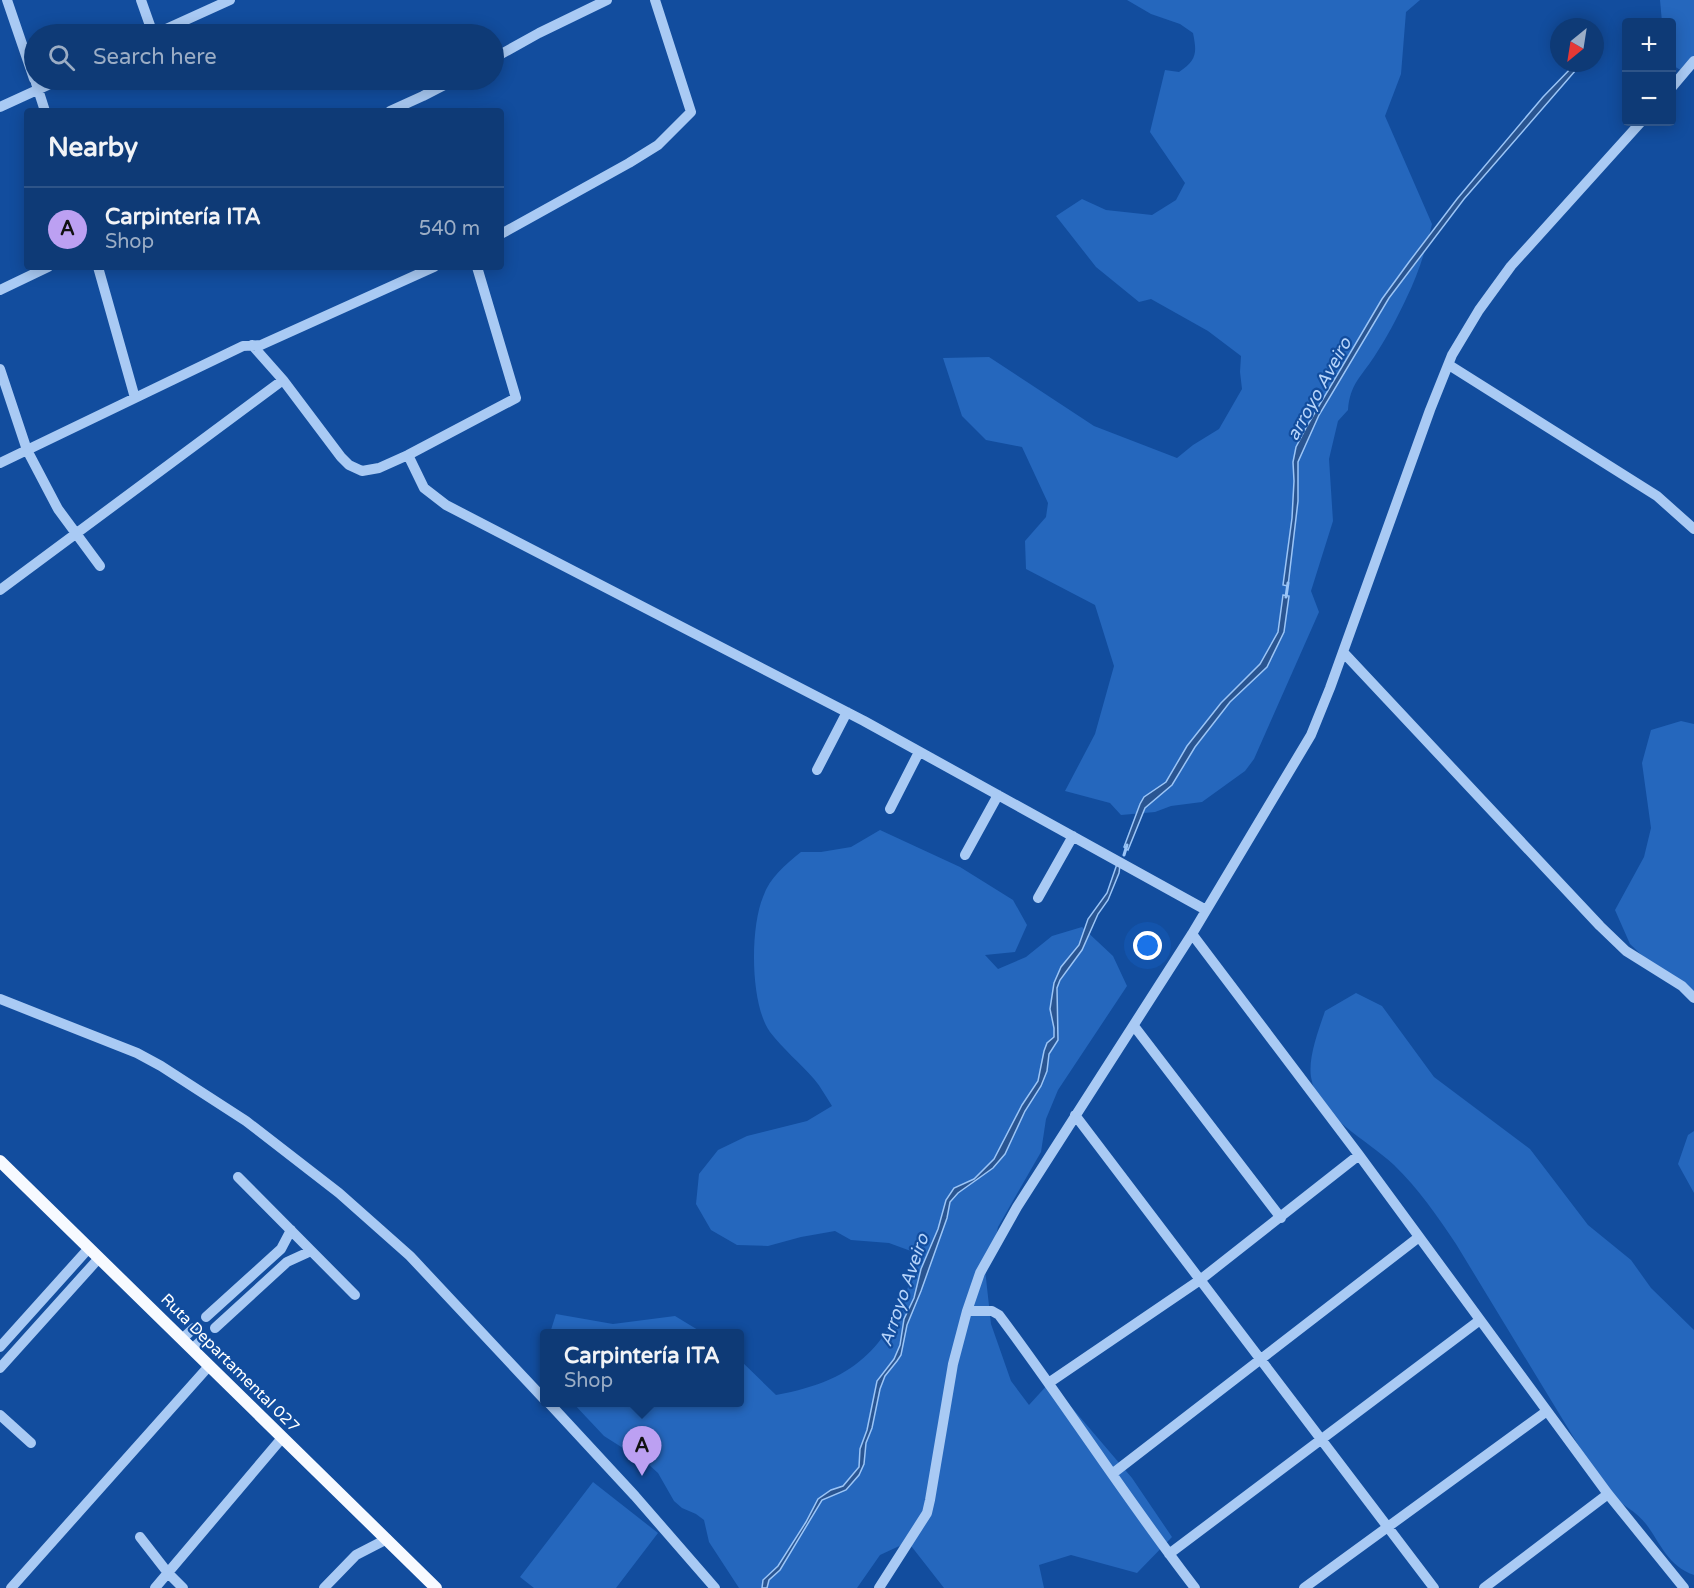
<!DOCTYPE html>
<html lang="en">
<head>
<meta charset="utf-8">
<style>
  :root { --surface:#0e3a76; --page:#17417b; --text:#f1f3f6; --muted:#9badc5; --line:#2e5488; --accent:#bca0f2 }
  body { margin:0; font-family:"Varela Round",sans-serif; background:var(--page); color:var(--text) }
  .controls { position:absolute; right:18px; top:18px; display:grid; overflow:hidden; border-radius:6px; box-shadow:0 3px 15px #0003 }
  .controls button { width:54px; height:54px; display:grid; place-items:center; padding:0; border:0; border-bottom:2px solid var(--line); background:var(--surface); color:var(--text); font:30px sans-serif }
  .compass { position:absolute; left:1550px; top:18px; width:54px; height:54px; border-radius:50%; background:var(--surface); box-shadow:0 3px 15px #0003; rotate:210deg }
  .you { position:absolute; left:1148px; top:946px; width:21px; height:21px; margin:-15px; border:4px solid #fff; border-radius:50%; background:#1a73e8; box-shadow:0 0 0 9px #1a73e833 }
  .badge { display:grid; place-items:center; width:39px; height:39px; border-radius:50%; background:var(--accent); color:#111; font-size:20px; font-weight:700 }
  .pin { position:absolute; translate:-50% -50px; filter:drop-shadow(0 2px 3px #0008) }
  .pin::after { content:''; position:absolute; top:32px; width:21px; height:18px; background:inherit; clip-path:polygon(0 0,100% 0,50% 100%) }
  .popup { position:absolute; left:540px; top:1329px; width:204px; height:78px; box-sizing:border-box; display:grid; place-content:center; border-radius:6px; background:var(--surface); filter:drop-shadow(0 2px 4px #0005); font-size:20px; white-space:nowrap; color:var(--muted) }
  .popup b { font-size:22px; color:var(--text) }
  .popup::after { content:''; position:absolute; left:50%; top:100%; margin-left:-12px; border:12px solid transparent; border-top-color:var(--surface) }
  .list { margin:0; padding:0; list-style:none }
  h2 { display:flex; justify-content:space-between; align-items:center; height:78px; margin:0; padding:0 24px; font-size:26px }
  h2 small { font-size:20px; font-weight:400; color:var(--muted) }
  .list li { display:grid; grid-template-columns:39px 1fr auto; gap:18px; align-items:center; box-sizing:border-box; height:84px; padding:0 24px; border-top:2px solid var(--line) }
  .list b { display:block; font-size:22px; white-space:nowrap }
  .list p { margin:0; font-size:20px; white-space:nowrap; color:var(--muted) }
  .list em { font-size:20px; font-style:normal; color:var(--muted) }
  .icon { flex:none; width:33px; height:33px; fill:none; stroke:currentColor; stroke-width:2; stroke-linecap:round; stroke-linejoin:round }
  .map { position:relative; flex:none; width:1694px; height:1588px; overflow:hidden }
  .search { position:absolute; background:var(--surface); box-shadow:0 3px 15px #0003; left:24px; top:24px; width:480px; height:66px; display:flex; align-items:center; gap:15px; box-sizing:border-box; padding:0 21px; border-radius:33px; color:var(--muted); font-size:22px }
  .panel { position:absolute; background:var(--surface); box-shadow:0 3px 15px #0003; left:24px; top:108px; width:480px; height:162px; border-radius:6px }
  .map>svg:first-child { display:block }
  .green { fill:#2567bd }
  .water { fill:#2a5591; stroke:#9bc5f7; stroke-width:1.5 }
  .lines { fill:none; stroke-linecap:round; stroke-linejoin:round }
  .stream { stroke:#9bc5f7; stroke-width:3 }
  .minor { stroke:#a9caf4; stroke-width:10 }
  .major { stroke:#f7faff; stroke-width:12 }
  .labels { text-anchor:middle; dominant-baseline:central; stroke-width:4.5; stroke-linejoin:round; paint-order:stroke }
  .street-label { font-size:16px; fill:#fff; stroke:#124d9e }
  .water-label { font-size:18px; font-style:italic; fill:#b6d4fb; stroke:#124d9e }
</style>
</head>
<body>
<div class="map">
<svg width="1694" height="1588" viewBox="0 0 1694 1588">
  <rect width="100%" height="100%" fill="#124d9e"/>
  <path class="green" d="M 1127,0 L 1420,0 L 1406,12 L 1401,74 L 1385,116 L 1432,224 C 1426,249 1418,275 1406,299 C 1397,318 1386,339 1374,357 C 1361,377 1350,384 1348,410 L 1338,421 L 1329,459 L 1333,521 L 1311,591 L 1319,612 L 1254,759 L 1245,771 L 1202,802 L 1171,806 L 1155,812 L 1121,815 L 1110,803 L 1065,791 L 1095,734 L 1114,666 L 1095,605 L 1026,569 L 1025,541 L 1046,517 L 1048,503 L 1022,447 L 986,440 L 962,416 L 943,358 L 989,357 L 1094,426 L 1177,458 L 1193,445 L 1219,429 L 1242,389 L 1240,372 L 1241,356 L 1208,331 L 1151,299 L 1139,302 L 1096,267 L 1056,216 L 1082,199 L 1106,210 L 1152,215 L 1176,200 L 1185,183 L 1150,132 L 1165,70 L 1179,72 C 1197,60 1197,53 1193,33 L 1180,24 L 1151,14 Z
    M 1660,0 L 1694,0 L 1694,61 L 1684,72 L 1672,65 L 1672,22 L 1662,22 Z
    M 1681,721 L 1694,724 L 1694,994 L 1654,967 L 1630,944 L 1615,910 L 1644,857 L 1651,828 L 1642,763 L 1651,730 Z
    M 880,830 L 960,867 L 1013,900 L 1027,925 L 1015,952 L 985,955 L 998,969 L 1026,957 L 1052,936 L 1082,927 L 1113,956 L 1127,986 L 1058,1090 L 1046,1119 L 1041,1152 L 998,1227 L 992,1256 L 985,1269 L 991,1324 L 1011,1381 L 1029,1405 L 1050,1382 L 1132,1478 L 1172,1537 L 1137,1573 L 1071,1555 L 1039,1565 L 1044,1588 L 944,1588 L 908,1542 L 880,1555 L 857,1588 L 739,1588 L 709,1542 L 704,1520 L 696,1514 L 682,1508 L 674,1501 L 658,1473 L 648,1464 L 604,1436 L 573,1403 L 740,1402 L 740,1360 L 776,1395 C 866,1379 894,1338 919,1254 L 889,1243 L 851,1240 L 835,1231 L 801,1237 L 768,1246 L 737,1245 L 711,1230 L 696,1204 L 699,1174 L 718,1150 L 747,1136 L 807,1121 L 832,1106 C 826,1097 821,1087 814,1079 C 800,1063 783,1049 770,1032 C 750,1004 750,928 763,897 C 770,877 785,865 801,852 L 821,852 L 851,847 Z
    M 1356,993 L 1382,1006 L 1434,1077 L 1530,1149 L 1588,1225 L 1631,1260 L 1651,1288 L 1694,1330 L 1694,1575 C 1668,1566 1661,1544 1646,1524 C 1637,1512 1620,1503 1608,1494 L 1456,1244 C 1438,1217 1418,1188 1394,1165 C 1368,1140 1317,1116 1311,1077 C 1308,1057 1319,1029 1325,1011 Z
    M 1694,1131 L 1694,1193 L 1678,1164 L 1688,1135 Z
    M 556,1314 L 613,1324 L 675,1316 L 703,1333 L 550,1333 Z
    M 593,1482 L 658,1533 L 616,1588 L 534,1588 L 520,1577 Z"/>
  <path class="water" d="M 1576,63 L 1582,63 L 1464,199 L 1389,298 L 1319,415 L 1298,462 L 1298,501 L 1288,586 L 1283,585 L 1292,518 L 1294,481 L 1293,462 L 1296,447 L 1307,426 L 1382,299 L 1409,262 L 1457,199 L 1543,97 Z
    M 1283,595 L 1289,596 L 1284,632 L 1267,667 L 1230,702 L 1195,747 L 1172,785 L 1145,808 L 1128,850 L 1124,847 L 1140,804 L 1144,797 L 1166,782 L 1187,746 L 1221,703 L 1260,664 L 1278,632 Z
    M 1117,864 L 1120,865 L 1119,873 L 1108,900 L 1098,914 L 1082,950 L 1060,980 L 1057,988 L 1058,1040 L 1049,1054 L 1047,1071 L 1041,1086 L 1025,1111 L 1005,1154 L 993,1168 L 958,1193 L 950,1202 L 947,1218 L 921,1291 L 907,1325 L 901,1355 L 897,1361 L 885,1376 L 880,1389 L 872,1428 L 866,1443 L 864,1464 L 859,1475 L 846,1490 L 822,1500 L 780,1570 L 769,1580 L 767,1588 L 762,1588 L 763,1580 L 778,1566 L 806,1522 L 818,1499 L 831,1490 L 843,1486 L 859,1467 L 860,1449 L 867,1430 L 877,1381 L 894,1359 L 900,1345 L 904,1319 L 914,1298 L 921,1269 L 938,1229 L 946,1200 L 954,1188 L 974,1179 L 994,1159 L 1022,1105 L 1038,1081 L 1044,1051 L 1047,1043 L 1054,1037 L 1054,1028 L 1050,1009 L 1054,983 L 1061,967 L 1079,945 L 1088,919 L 1107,893 Z"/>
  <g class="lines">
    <path class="stream" d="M 1286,597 L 1288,583
      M 1124,855 L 1127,845"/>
    <path class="minor" d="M 7,0 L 34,79
      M 141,0 L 153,34
      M 155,34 L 230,0
      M 494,58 L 539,33 L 607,0
      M 36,83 L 45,111
      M 1672,87 L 1694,61
      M 0,107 L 59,80
      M 390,111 L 423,96 L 454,80
      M 501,234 L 629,163 L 658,145 L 691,112 L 655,0
      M 98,267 L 135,398
      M 0,290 L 48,267
      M 252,345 L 283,380 L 341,457 L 349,465 L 362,471 L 379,468 L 408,455 L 516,398 L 477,267
      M 1449,365 L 1657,496 L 1694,529
      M 0,369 L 27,450 L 58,509 L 100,566
      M 408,455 L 424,488 L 446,505 L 864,721 L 1206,910
      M 0,463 L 243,346 L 261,345 L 434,267
      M 0,590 L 283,380
      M 1343,652 L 1600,926 L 1626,951 L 1682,986 L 1694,998
      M 817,770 L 847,712
      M 890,809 L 919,752
      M 965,855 L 998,795
      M 1038,898 L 1073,836
      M 1192,934 L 1359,1155 L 1608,1494 L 1684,1588
      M 0,999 L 137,1053 L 161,1066 L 246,1121 L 339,1193 L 410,1256 L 544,1399
      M 1134,1026 L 1281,1218
      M 1075,1115 L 1434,1588
      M 238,1177 L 355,1295
      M 967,1311 L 992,1311 L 999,1315 C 1066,1404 1126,1499 1195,1588
      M 206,1317 L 281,1249 L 291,1230
      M 215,1328 L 287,1262 L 311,1251
      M 182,1339 L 194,1328
      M 0,1347 L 89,1248
      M 192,1349 L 203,1339
      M 0,1368 L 99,1258
      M 1050,1382 L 1200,1280 L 1359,1155
      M 548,1402 L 635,1496 L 715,1588
      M 0,1415 L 31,1443
      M 1112,1474 L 1419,1237
      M 140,1537 L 168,1573 L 183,1588
      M 1169,1554 L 1480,1320
      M 11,1588 L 209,1366
      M 155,1588 L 282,1438
      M 324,1588 L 356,1555 L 387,1539
      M 879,1588 L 927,1513 L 930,1500 L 953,1364 L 967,1311 L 980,1273 L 1017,1207 L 1192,934 L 1311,735 L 1330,688 L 1430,410 L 1452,355 L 1479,310 L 1511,266 L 1641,122
      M 1304,1588 L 1547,1411
      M 1484,1588 L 1608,1494"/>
    <path class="major" d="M 0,1161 L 436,1588"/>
  </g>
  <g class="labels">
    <g class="street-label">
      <text transform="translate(230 1363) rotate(45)">Ruta Departamental 027</text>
    </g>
    <g class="water-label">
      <text transform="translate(1319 389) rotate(-61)">arroyo Aveiro</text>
      <text transform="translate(904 1290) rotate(-71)">Arroyo Aveiro</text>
    </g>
  </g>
</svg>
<div class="controls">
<button>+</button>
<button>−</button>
</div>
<svg class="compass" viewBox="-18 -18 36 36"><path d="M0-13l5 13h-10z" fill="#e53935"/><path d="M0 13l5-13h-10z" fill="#9badc5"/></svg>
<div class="you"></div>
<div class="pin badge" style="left:642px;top:1476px">A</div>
<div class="popup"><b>Carpintería ITA</b>Shop</div>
<div class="search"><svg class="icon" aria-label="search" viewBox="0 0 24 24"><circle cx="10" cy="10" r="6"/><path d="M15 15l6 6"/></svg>Search here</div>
<section class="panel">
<h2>Nearby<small></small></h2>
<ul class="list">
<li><span class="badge">A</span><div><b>Carpintería ITA</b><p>Shop</p></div><em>540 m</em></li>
</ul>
</section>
</div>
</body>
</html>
